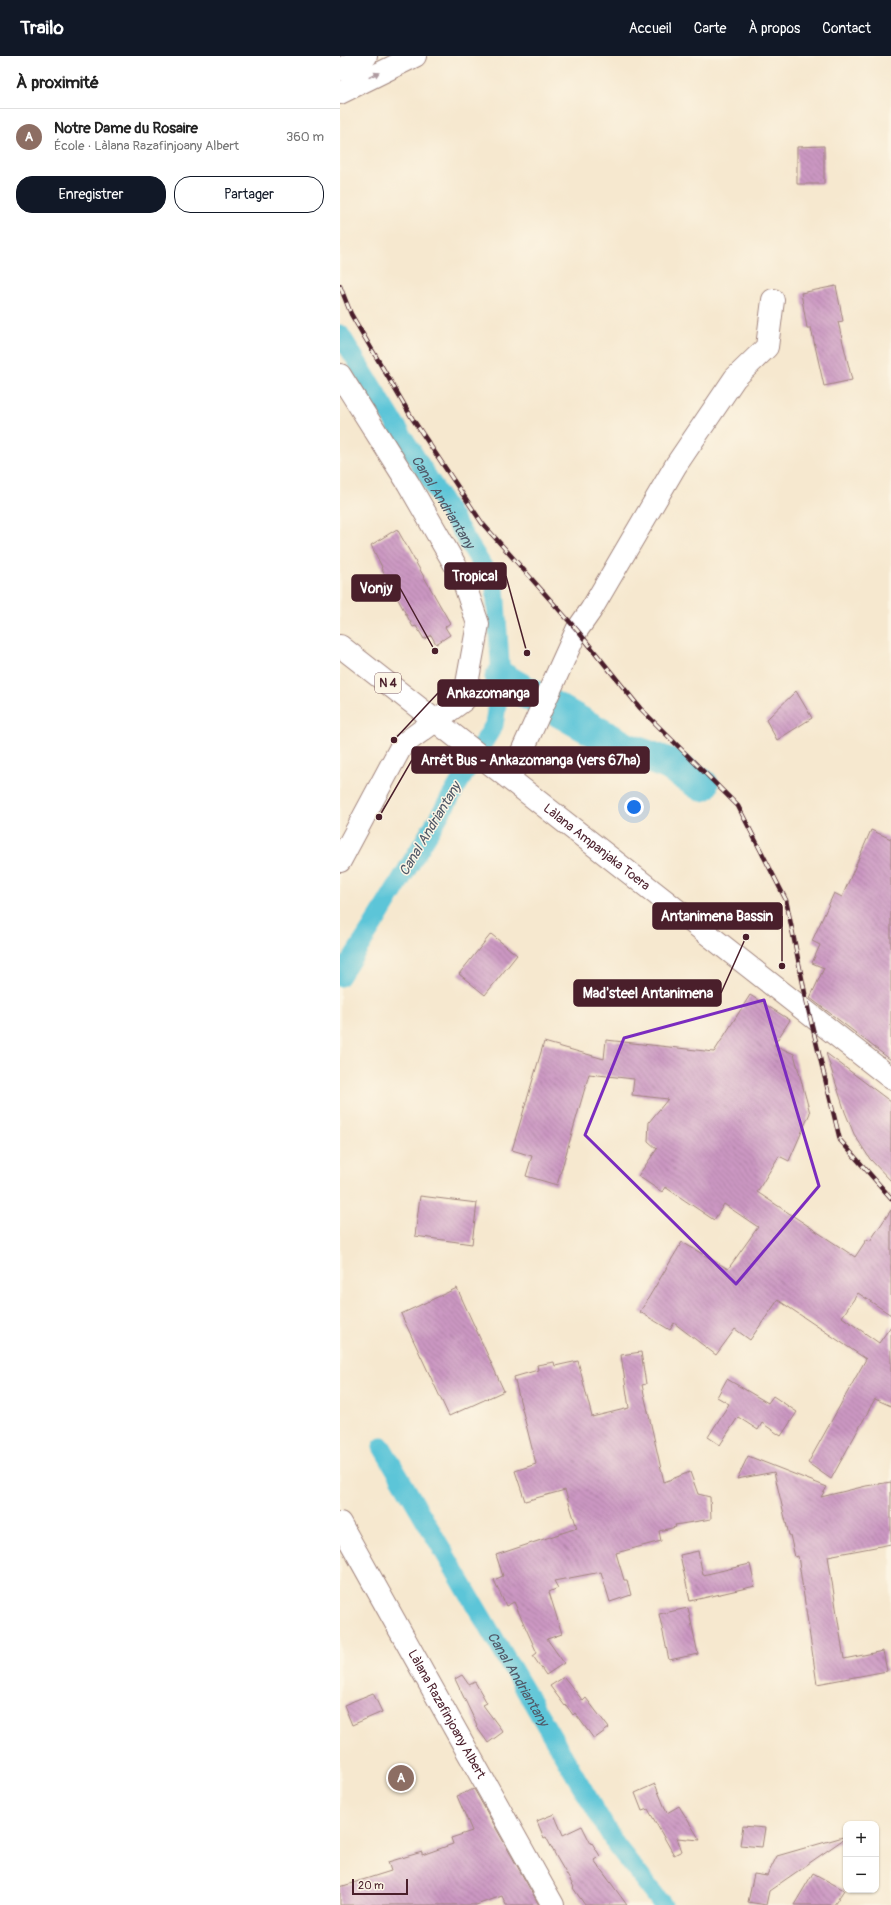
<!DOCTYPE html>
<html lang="fr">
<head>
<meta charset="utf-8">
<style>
  :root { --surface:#fff; --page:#f2f2f2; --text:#222; --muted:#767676; --line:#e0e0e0; --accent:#111827 }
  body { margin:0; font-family:Pangolin,sans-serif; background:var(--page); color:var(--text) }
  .controls { position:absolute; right:12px; bottom:12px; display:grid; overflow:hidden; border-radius:8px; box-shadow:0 1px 3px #0004 }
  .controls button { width:36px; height:36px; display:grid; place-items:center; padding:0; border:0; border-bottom:1px solid var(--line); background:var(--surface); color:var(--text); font:20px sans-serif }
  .scale { position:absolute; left:12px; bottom:10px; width:56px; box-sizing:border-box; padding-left:4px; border:2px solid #4a1f2b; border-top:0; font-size:11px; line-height:14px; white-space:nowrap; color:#4a1f2b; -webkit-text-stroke:3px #fcf5e5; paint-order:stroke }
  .you { position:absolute; left:294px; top:751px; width:14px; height:14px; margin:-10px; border:3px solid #fff; border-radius:50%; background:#1a73e8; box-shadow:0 0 0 6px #1a73e833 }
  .badge { display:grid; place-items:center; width:26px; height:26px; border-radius:50%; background:var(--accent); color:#fff; font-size:13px; font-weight:700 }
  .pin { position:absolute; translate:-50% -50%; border:2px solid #fff; box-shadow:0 1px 4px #0006 }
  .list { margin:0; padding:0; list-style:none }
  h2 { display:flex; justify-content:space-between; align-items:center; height:52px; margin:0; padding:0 16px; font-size:17px }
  h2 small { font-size:13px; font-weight:400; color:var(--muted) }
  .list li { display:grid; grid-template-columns:26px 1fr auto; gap:12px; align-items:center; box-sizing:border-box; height:56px; padding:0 16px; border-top:1px solid var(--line) }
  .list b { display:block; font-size:15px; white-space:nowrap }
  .list p { margin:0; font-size:13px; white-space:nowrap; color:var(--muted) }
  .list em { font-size:13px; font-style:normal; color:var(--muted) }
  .actions { display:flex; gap:8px; padding:12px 16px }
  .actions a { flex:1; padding:9px 0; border:1px solid var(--accent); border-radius:16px; text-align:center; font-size:14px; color:var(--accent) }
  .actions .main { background:var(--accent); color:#fff }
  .map { position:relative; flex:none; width:551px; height:1849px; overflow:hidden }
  header { display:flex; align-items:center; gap:24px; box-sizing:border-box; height:56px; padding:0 20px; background:var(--accent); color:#fff }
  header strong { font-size:19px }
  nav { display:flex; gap:22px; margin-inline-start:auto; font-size:14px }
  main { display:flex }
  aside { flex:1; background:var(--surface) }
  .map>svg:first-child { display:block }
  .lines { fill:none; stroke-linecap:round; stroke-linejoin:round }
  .canal { stroke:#5cc5d8; stroke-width:19 }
  .river { stroke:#5cc5d8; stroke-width:33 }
  .building { fill:url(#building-back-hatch) }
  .minor-casing { stroke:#a0847d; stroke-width:24 }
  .secondary-casing { stroke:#a0847d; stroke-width:24 }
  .primary-casing { stroke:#a0847d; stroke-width:24 }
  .minor { stroke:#fff; stroke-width:22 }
  .secondary { stroke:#fff; stroke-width:22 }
  .primary { stroke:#fff; stroke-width:22 }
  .rail-casing { stroke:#4a1f2b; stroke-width:4.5 }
  .rail { stroke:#fcf5e5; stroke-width:3; stroke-dasharray:9; stroke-linecap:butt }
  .oneway { fill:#ae9aa0 }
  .marked { fill:none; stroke:#7b2cbf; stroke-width:3; stroke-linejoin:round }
  .labels { text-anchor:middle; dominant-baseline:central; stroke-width:3; stroke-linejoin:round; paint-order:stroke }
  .shield { fill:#fcf5e5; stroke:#7f5f63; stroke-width:1 }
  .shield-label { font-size:12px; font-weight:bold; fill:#4a1f2b }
  .street-label { font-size:13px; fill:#4a1f2b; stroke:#fcf5e5 }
  .water-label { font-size:14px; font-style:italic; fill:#505968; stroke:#fcf5e5 }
  .leader { fill:none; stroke:#4a1f2b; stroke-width:1.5 }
  .callout-dot { fill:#4a1f2b; stroke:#fcf5e5; stroke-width:1.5 }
  .callout { fill:#4a1f2b; stroke:#4a1f2b; stroke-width:1.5 }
  .callout-label { font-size:14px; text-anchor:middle; font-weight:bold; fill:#fff }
</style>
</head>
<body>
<header>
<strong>Trailo</strong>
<nav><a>Accueil</a><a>Carte</a><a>À propos</a><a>Contact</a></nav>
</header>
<main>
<aside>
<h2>À proximité<small></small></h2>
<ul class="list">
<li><span class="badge" style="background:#8d6e63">A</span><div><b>Notre Dame du Rosaire</b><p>École · Làlana Razafinjoany Albert</p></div><em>360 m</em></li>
</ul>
<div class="actions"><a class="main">Enregistrer</a><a>Partager</a></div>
</aside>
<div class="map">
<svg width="551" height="1849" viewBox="0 0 551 1849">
  <defs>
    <pattern id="building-back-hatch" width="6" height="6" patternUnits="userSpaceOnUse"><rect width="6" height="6" fill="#cb97c2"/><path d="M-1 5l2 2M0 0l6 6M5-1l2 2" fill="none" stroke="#a77b9e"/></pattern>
  </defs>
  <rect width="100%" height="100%" fill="#fcf5e5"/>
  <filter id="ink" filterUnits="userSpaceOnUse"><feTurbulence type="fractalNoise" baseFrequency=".025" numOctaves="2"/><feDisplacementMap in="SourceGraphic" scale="8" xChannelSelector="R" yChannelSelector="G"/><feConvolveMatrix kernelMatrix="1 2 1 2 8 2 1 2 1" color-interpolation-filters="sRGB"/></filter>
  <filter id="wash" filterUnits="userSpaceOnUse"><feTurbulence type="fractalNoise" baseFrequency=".012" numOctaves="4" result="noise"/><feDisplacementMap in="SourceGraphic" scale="16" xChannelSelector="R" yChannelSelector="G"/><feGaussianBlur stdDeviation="0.9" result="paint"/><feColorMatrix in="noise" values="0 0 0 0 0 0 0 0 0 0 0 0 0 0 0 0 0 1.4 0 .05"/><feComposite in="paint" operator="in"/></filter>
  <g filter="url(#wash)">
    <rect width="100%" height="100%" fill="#f6e8cf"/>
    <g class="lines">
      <g class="canal">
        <path id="s1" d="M 0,278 L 155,530 L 161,622 L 154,669 L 31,873 L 0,921"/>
        <path id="s2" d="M 42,1391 L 276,1789 L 323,1849"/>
      </g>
      <path class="river" d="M 161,622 L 287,693 L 329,708 L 362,729"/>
    </g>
    <g id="blocks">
      <path class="building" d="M 484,90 L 484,128 L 457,128 L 457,91 Z
        M 496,230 L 503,265 L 498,266 L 512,324 L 484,330 L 471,272 L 467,272 L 461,237 Z
        M 57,473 L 110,567 L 105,571 L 110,579 L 96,588 L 91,579 L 84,583 L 76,570 L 73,571 L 41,512 L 42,511 L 31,489 Z
        M 456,635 L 472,662 L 437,684 L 426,664 Z
        M 531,774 L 551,783 L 551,1004 L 470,942 L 484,912 L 472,907 L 480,889 L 472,885 L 494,837 L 502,841 Z
        M 151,878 L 177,899 L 145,939 L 119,918 Z
        M 410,939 L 450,964 L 434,989 L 454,998 L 470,1057 L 449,1105 L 439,1100 L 417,1136 L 515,1201 L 527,1183 L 530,1185 L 551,1154 L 551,1259 L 518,1237 L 502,1261 L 539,1287 L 551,1270 L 551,1350 L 535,1343 L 491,1423 L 468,1407 L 526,1303 L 438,1244 L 410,1284 L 395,1273 L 376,1299 L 334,1267 L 330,1274 L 300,1256 L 342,1186 L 388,1213 L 418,1171 L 384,1148 L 374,1164 L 325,1131 L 322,1136 L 298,1120 L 317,1093 L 308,1085 L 309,1066 L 328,1043 L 292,1039 L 294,1023 L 249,1018 L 217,1129 L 186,1120 L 192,1100 L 172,1094 L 204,986 L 264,1003 L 266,984 L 374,996 Z
        M 486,997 L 551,1046 L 551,1125 L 530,1103 L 514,1078 L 505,1056 Z
        M 80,1140 L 137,1147 L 132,1188 L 75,1180 Z
        M 117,1232 L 164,1335 L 109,1360 L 61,1258 Z
        M 301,1296 L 306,1328 L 302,1329 L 324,1426 L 350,1416 L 358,1438 L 370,1441 L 371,1463 L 335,1469 L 336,1471 L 319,1475 L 321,1485 L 276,1497 L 284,1524 L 287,1524 L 291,1539 L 270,1546 L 261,1516 L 214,1525 L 218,1532 L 209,1536 L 222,1578 L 207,1583 L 224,1607 L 206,1619 L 193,1600 L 197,1597 L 174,1546 L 166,1550 L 154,1524 L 163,1520 L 156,1499 L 237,1472 L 225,1434 L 185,1445 L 175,1415 L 196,1408 L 174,1321 L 198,1314 L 197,1309 L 214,1306 L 215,1310 L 238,1305 L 252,1361 L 289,1352 L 281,1299 Z
        M 387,1323 L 428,1347 L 433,1340 L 457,1356 L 441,1380 L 422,1367 L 418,1374 L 398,1361 L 380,1389 L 368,1381 L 389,1348 L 377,1341 Z
        M 408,1400 L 487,1431 L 481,1441 L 526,1430 L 551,1426 L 551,1488 L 488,1500 L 504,1603 L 543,1595 L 547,1615 L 477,1628 L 458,1500 L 455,1501 L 450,1479 L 449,1479 L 434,1416 L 397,1423 Z
        M 358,1495 L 363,1519 L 410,1508 L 415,1530 L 350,1545 L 340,1499 Z
        M 348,1552 L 358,1598 L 329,1604 L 319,1558 Z
        M 122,1619 L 129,1629 L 135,1626 L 147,1647 L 143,1649 L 163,1676 L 148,1687 L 136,1670 L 137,1669 L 115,1623 Z
        M 224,1621 L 243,1645 L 246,1642 L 269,1672 L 254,1683 L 235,1657 L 233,1659 L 226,1649 L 225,1650 L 210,1630 Z
        M 33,1637 L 42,1656 L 12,1669 L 4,1649 Z
        M 315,1728 L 327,1757 L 339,1750 L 360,1784 L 337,1782 L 342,1795 L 334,1799 L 308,1753 L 302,1755 L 295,1737 Z
        M 134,1733 L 199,1849 L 166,1849 L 162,1840 L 136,1849 L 0,1849 L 0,1831 L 51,1815 L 48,1806 L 82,1796 L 82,1799 L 113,1788 L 111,1782 L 132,1775 L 117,1740 Z
        M 214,1758 L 223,1779 L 242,1770 L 251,1788 L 252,1787 L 260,1800 L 254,1804 L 287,1849 L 245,1849 L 233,1832 L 234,1831 L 217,1802 L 206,1781 L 204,1782 L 197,1765 Z
        M 403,1770 L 425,1772 L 422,1791 L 400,1789 Z
        M 503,1781 L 504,1783 L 429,1835 L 426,1849 L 408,1846 L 414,1818 L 427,1820 L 437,1800 Z
        M 473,1817 L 504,1834 L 494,1849 L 454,1849 Z"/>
    </g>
  </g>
  <g filter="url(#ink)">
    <use href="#blocks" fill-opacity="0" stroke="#a0847d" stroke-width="1"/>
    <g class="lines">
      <defs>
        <g id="minor">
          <path d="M 0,319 L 68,427 L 122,521 L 138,568 L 124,644 L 62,689 L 0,805"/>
          <path d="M 170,722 L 237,574 L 251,554 L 336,409 L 395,322 L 427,291 L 433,244"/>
          <path id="s3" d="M 0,1467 L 213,1849"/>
        </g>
        <path id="secondary" d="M 0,13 L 26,0
          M 0,37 L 75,0"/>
        <g id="primary">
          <path id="s4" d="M 0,590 L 551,1022"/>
        </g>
      </defs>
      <use href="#minor" class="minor-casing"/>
      <use href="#secondary" class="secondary-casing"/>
      <use href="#primary" class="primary-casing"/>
      <use href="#minor" class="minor"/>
      <use href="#secondary" class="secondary"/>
      <use href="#primary" class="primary"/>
      <defs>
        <path id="rail" d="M 0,230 L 11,258 L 72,362 L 142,467 L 237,574 L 300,652 L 398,750 L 446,844 L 469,957 L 500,1084 L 551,1142"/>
      </defs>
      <use href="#rail" class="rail-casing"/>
      <use href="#rail" class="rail"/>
    </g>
    <defs><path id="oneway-solid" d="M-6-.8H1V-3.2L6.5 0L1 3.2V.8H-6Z"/></defs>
    <use class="oneway" href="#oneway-solid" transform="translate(34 19) rotate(-26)"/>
  </g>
  <path class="marked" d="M 424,944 L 479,1130 L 396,1228 L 245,1079 L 284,982 Z"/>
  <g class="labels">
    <rect class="shield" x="35" y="617" width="26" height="20" rx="3"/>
    <g class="shield-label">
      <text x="48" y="627">N 4</text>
    </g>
    <g class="street-label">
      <text stroke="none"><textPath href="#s4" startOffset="326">Làlana Ampanjaka Toera</textPath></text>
      <text stroke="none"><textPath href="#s3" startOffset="219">Làlana Razafinjoany Albert</textPath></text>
    </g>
    <g class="water-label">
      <text stroke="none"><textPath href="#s1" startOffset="197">Canal Andriantany</textPath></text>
      <text transform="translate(90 773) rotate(-59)">Canal Andriantany</text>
      <text stroke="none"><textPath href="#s2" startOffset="269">Canal Andriantany</textPath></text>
    </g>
  </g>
  <path class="leader" d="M187 597L166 520M95 595L60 532M54 684L98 637M39 761L72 704M442 910L442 860M406 881L381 937"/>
  <g class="callout-dot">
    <circle cx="187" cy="597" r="4"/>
    <circle cx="95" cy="595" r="4"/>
    <circle cx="54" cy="684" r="4"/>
    <circle cx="39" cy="761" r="4"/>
    <circle cx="442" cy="910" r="4"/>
    <circle cx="406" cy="881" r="4"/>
  </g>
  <g class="callout">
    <rect x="105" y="507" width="61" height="26" rx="4"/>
    <rect x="12" y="519" width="48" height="26" rx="4"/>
    <rect x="98" y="624" width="100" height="26" rx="4"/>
    <rect x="72" y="691" width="237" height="26" rx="4"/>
    <rect x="313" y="847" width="129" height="26" rx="4"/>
    <rect x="234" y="924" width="147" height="26" rx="4"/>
  </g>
  <g class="callout-label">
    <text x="135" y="525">Tropical</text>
    <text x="36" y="537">Vonjy</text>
    <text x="148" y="642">Ankazomanga</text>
    <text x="191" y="709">Arrêt Bus - Ankazomanga (vers 67ha)</text>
    <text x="377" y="865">Antanimena Bassin</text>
    <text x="308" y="942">Mad'steel Antanimena</text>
  </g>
</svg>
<div class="controls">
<button>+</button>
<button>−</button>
</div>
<div class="scale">20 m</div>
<div class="you"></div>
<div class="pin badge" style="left:61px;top:1722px;background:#8d6e63">A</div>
</div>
</main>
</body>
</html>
